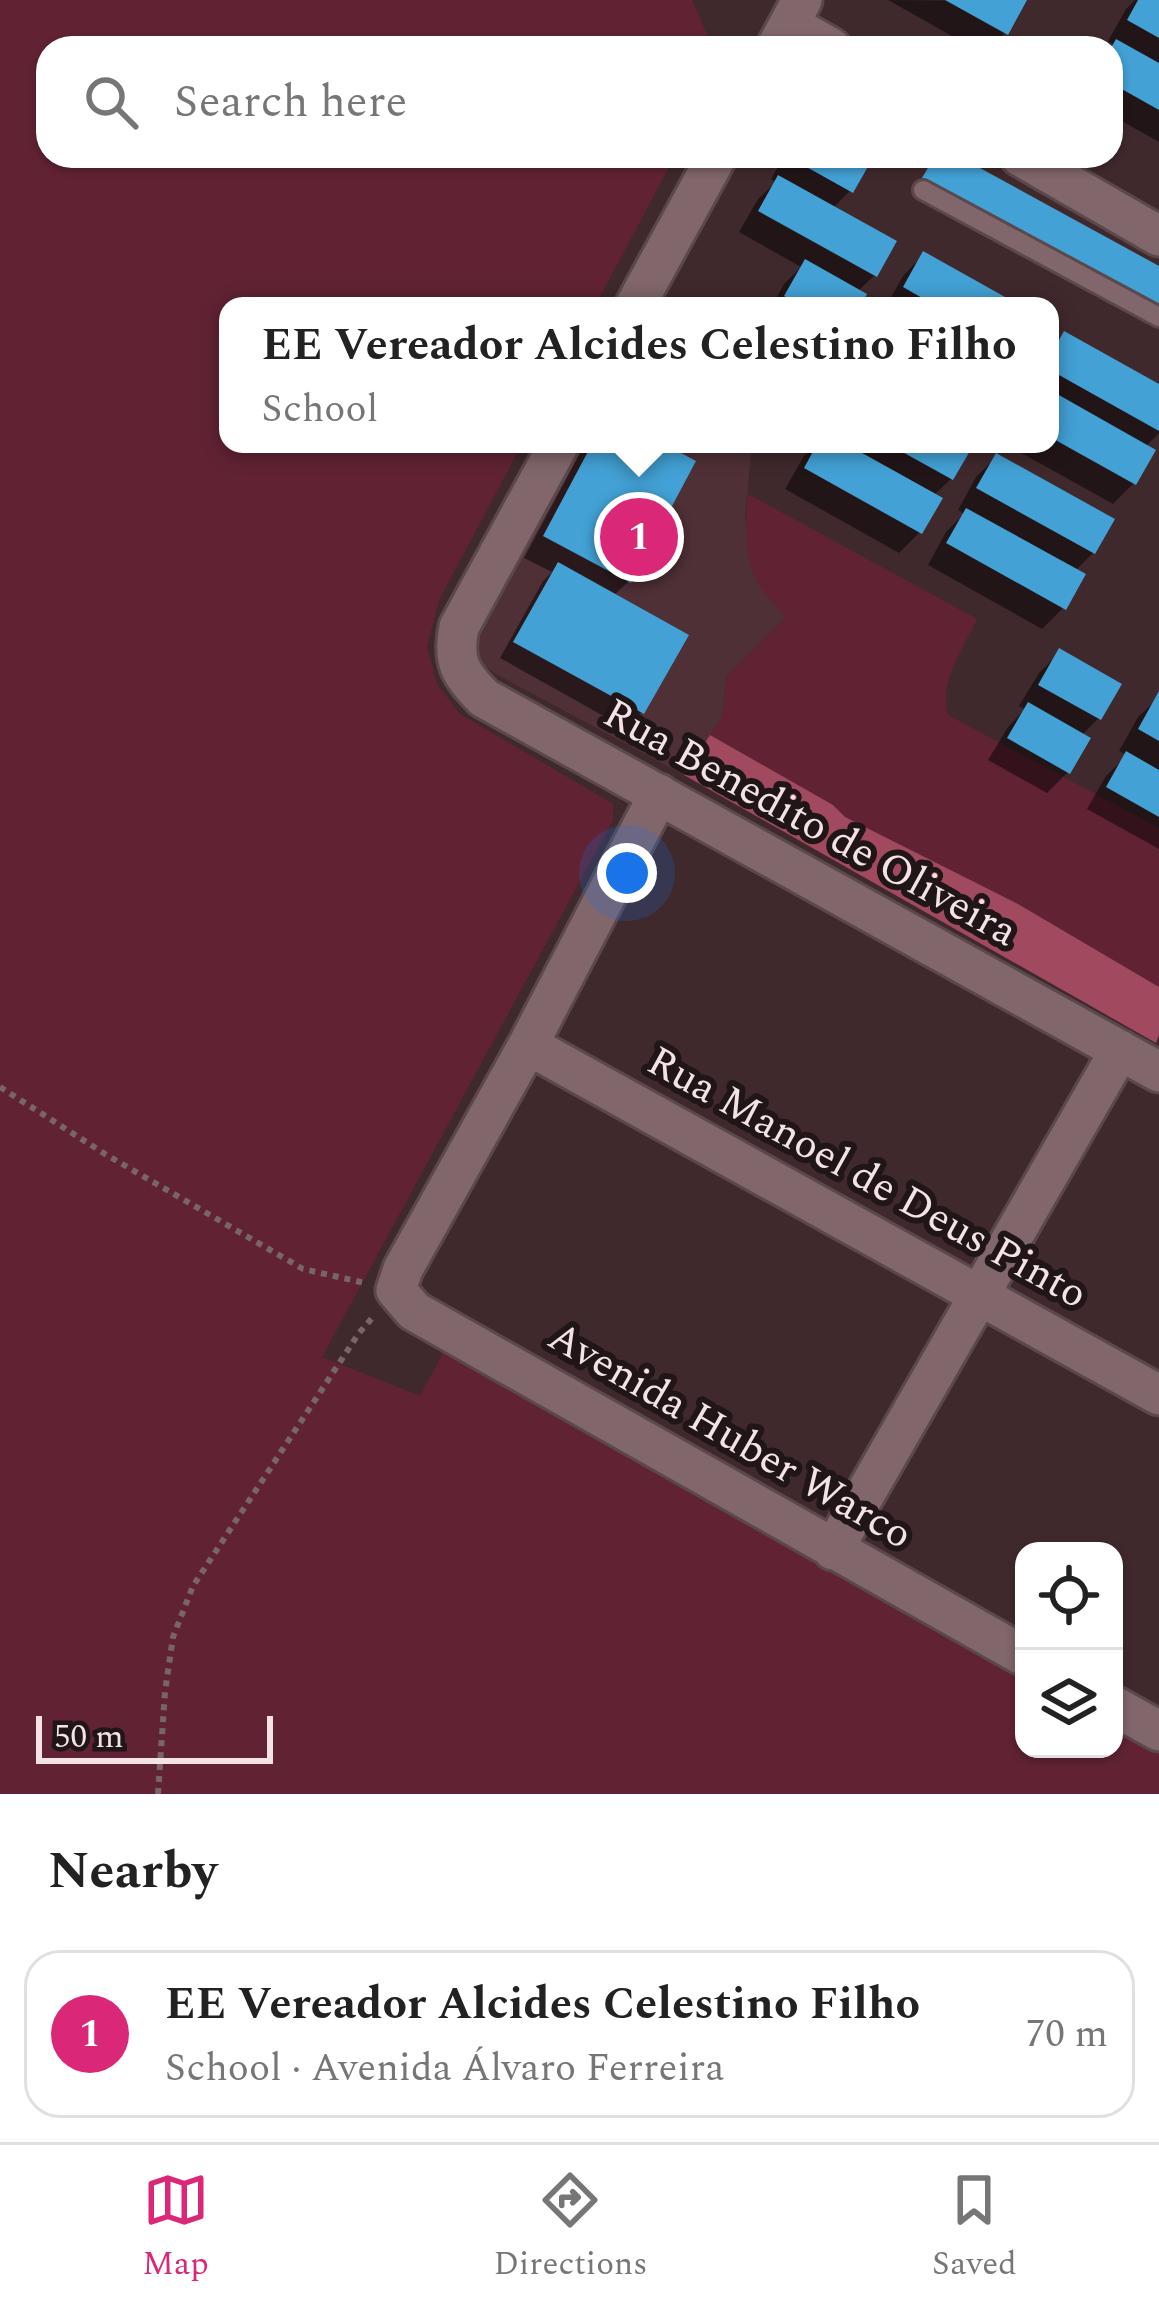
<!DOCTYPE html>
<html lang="en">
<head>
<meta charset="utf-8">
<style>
  :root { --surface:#fff; --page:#f6f6f6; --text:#222; --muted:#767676; --line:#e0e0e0; --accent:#db2777 }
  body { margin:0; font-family:Spectral,serif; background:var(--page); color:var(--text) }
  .controls { position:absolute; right:36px; bottom:36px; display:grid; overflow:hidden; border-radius:24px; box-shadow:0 3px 9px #0004 }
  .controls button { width:108px; height:108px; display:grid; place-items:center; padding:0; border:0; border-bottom:3px solid var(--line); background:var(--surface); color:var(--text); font:60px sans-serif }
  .scale { position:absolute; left:36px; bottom:30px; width:237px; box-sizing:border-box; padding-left:12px; border:6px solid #f3e3e6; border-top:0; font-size:33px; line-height:42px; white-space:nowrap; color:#f3e3e6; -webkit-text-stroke:9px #201517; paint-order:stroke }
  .you { position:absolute; left:627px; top:873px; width:42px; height:42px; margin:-30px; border:9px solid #fff; border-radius:50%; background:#1a73e8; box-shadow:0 0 0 18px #1a73e833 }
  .badge { display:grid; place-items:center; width:78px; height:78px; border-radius:50%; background:var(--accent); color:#fff; font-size:39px; font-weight:700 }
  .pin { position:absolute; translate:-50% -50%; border:6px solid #fff; box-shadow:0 3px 12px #0006 }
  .popup { position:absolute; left:219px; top:297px; width:840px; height:156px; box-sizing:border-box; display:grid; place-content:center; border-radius:24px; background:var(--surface); filter:drop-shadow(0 3px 9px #0005); font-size:39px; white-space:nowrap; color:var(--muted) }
  .popup b { font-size:45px; color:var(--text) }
  .popup::after { content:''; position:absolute; left:50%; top:100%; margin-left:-24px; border:24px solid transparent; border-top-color:var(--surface) }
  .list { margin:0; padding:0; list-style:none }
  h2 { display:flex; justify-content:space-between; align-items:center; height:156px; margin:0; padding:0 48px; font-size:51px }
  h2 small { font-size:39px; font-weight:400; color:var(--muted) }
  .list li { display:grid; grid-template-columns:78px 1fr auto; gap:36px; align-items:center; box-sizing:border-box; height:168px; margin:0 24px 24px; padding:0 24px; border:3px solid var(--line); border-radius:36px }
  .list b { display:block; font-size:45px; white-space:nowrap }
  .list p { margin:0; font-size:39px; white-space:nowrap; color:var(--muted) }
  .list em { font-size:39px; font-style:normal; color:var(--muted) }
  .icon { flex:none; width:66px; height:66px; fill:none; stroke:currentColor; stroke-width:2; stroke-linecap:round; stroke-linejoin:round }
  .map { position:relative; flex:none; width:1159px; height:1794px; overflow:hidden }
  .search { position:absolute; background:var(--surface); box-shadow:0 3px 9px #0004; left:36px; right:36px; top:36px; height:132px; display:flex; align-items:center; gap:30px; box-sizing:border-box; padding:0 42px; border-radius:36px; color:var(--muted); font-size:45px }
  .sheet { height:348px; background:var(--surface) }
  nav { display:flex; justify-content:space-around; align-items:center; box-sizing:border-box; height:168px; border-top:3px solid var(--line); background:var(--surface); font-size:33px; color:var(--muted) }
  nav a { display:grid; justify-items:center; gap:6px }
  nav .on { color:var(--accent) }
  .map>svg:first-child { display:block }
  .built { fill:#4f3036 }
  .green { fill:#612334 }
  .forest { fill:#a14a5f }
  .shadow { fill:#0007 }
  .building { fill:#43a1d5 }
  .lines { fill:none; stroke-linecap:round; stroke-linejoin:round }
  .service-casing { stroke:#5b484c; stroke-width:24 }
  .minor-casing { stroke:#5b484c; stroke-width:45 }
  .path { stroke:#796468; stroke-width:6; stroke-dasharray:6 6; stroke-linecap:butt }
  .service { stroke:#81666b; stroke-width:18 }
  .minor { stroke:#81666b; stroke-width:39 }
  .labels { text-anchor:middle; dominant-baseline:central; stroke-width:12; stroke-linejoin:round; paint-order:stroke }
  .street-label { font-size:42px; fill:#f3e3e6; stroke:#201517 }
</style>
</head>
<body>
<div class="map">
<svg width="1159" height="1794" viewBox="0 0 1159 1794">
  <rect width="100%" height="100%" fill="#40292d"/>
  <path class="built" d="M 580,444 L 752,444 L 745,518 L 757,582 L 787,617 L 727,676 L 722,717 L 684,775 L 496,674 L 481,663 L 475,643 Z"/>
  <path class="green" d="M 0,0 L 692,0 L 713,48 L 48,48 L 48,156 L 675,156 L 595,306 L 228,306 L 228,444 L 522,444 L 439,600 L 427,647 L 437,684 L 460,714 L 613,804 L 613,820 L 322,1357 L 420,1396 L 443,1353 L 1024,1676 L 1024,1749 L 1114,1749 L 1114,1726 L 1159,1751 L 1159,1794 L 0,1794 Z
    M 748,494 L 977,619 C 964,648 938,683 948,715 L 1159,828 L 1159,987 L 1018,904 L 844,817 L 833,805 L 710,735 L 722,717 L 727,676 L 786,618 C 777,606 763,593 756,580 C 744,554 745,522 748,494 Z"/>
  <path class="forest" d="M 710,735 L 833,805 L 845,817 L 1018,904 L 1159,987 L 1159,1035 L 1156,1043 L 684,775 Z"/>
  <path class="shadow" d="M 888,0 L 1024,1 L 1005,33 L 991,48 L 973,48 Z
    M 1135,0 L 1159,0 L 1159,142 L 1111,115 L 1111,48 L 1114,45 L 1108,41 L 1126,9 Z
    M 784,156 L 866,156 L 850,191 L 833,208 L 875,275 L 857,292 L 857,306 L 772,306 L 784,284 L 801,267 L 739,232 L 758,199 L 776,182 L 771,179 Z
    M 923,255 L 1014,306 L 886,306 L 903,276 Z
    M 1065,335 L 1159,388 L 1159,433 L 1145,447 L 1134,483 L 1113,504 L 1005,444 L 1050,444 L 1050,349 Z
    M 585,444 L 658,444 L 629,581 L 613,596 L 685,636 L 641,713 L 625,728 L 500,658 L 543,581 L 552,572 L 524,558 Z
    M 816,444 L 966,444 L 951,479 L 933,496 L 920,532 L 899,553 L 785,489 L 804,456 Z
    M 997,456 L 1093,553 L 1075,571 L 1063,608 L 1042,629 L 928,565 L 946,532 L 964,514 L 958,510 L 976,477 Z
    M 1060,652 L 1099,718 L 1081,736 L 1068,772 L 1047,793 L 988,760 L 1008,727 L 1025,709 L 1019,706 L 1039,673 Z
    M 1159,697 L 1159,849 L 1087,809 L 1106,776 L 1127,755 L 1119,751 L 1138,717 Z"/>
  <path class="building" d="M 945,0 L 1027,0 L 1008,35 Z
    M 1138,0 L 1159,0 L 1159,38 L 1127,20 Z
    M 1116,39 L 1159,63 L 1159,110 L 1111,83 L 1111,48 Z
    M 787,156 L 874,156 L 853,193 Z
    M 935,156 L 958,156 L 1159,266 L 1159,312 L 919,183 Z
    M 778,175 L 897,241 L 877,277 L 758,211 Z
    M 923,251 L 1021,306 L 936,306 L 903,287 Z
    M 805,259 L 867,294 L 861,306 L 802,306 L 784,296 Z
    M 1064,331 L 1159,384 L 1159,431 L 1050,370 L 1050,356 Z
    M 1050,390 L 1156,450 L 1136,485 L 1050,437 Z
    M 592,444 L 664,444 L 696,461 L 631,583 L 543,536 Z
    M 817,444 L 846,444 L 943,498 L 922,534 L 804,468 Z
    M 888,444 L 974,444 L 953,480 Z
    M 996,453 L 1115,519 L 1095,554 L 976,488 Z
    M 966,508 L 1086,574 L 1066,610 L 946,543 Z
    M 558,562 L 689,635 L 644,714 L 513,642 Z
    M 1059,648 L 1122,684 L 1101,720 L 1038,685 Z
    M 1159,691 L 1159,741 L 1138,729 Z
    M 1028,702 L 1091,738 L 1070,774 L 1007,738 Z
    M 1126,751 L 1159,770 L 1159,817 L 1106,787 Z"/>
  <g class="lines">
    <defs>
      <path id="service" d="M 923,190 L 1159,317"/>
      <path id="minor" d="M 789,24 L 831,48
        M 776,48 L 802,0
        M 1020,156 L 1159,236
        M 635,306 L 717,156
        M 559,444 L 459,627 C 452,661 460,674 484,698 L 1159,1072
        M 659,794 L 528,1045 L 403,1269 L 396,1290 L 414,1311 L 1024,1656
        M 528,1045 L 1159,1395
        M 833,1550 L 1120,1050
        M 1114,1706 L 1159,1731"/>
    </defs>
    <use href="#service" class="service-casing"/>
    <use href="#minor" class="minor-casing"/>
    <path class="path" d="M 0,1087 L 105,1154 L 303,1269 L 365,1283
      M 158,1794 L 165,1692 L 173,1637 L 193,1586 L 359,1333 L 373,1317"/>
    <use href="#service" class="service"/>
    <use href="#minor" class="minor"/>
  </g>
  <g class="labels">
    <g class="street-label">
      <text transform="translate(810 823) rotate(29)">Rua Benedito de Oliveira</text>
      <text transform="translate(867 1178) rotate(29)">Rua Manoel de Deus Pinto</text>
      <text transform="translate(730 1436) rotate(30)">Avenida Huber Warco</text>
    </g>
  </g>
</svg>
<div class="controls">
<button><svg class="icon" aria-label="locate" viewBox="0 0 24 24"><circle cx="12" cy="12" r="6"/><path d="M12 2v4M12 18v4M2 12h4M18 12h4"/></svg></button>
<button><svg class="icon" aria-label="layers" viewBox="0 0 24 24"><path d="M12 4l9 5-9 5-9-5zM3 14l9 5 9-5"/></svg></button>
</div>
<div class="scale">50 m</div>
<div class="you"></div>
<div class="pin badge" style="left:639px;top:537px">1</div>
<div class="popup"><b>EE Vereador Alcides Celestino Filho</b>School</div>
<div class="search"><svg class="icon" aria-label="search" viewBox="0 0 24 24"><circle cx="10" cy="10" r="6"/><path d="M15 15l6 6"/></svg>Search here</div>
</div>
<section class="sheet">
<h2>Nearby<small></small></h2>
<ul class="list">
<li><span class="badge">1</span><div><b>EE Vereador Alcides Celestino Filho</b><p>School · Avenida Álvaro Ferreira</p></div><em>70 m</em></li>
</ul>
</section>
<nav>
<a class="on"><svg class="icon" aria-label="map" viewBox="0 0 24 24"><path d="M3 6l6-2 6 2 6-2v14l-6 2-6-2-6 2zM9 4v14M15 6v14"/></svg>Map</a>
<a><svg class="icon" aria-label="directions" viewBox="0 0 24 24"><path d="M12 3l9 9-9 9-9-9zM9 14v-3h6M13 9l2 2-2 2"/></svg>Directions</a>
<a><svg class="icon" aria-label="saved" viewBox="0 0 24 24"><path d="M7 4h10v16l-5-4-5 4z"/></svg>Saved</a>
</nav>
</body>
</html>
